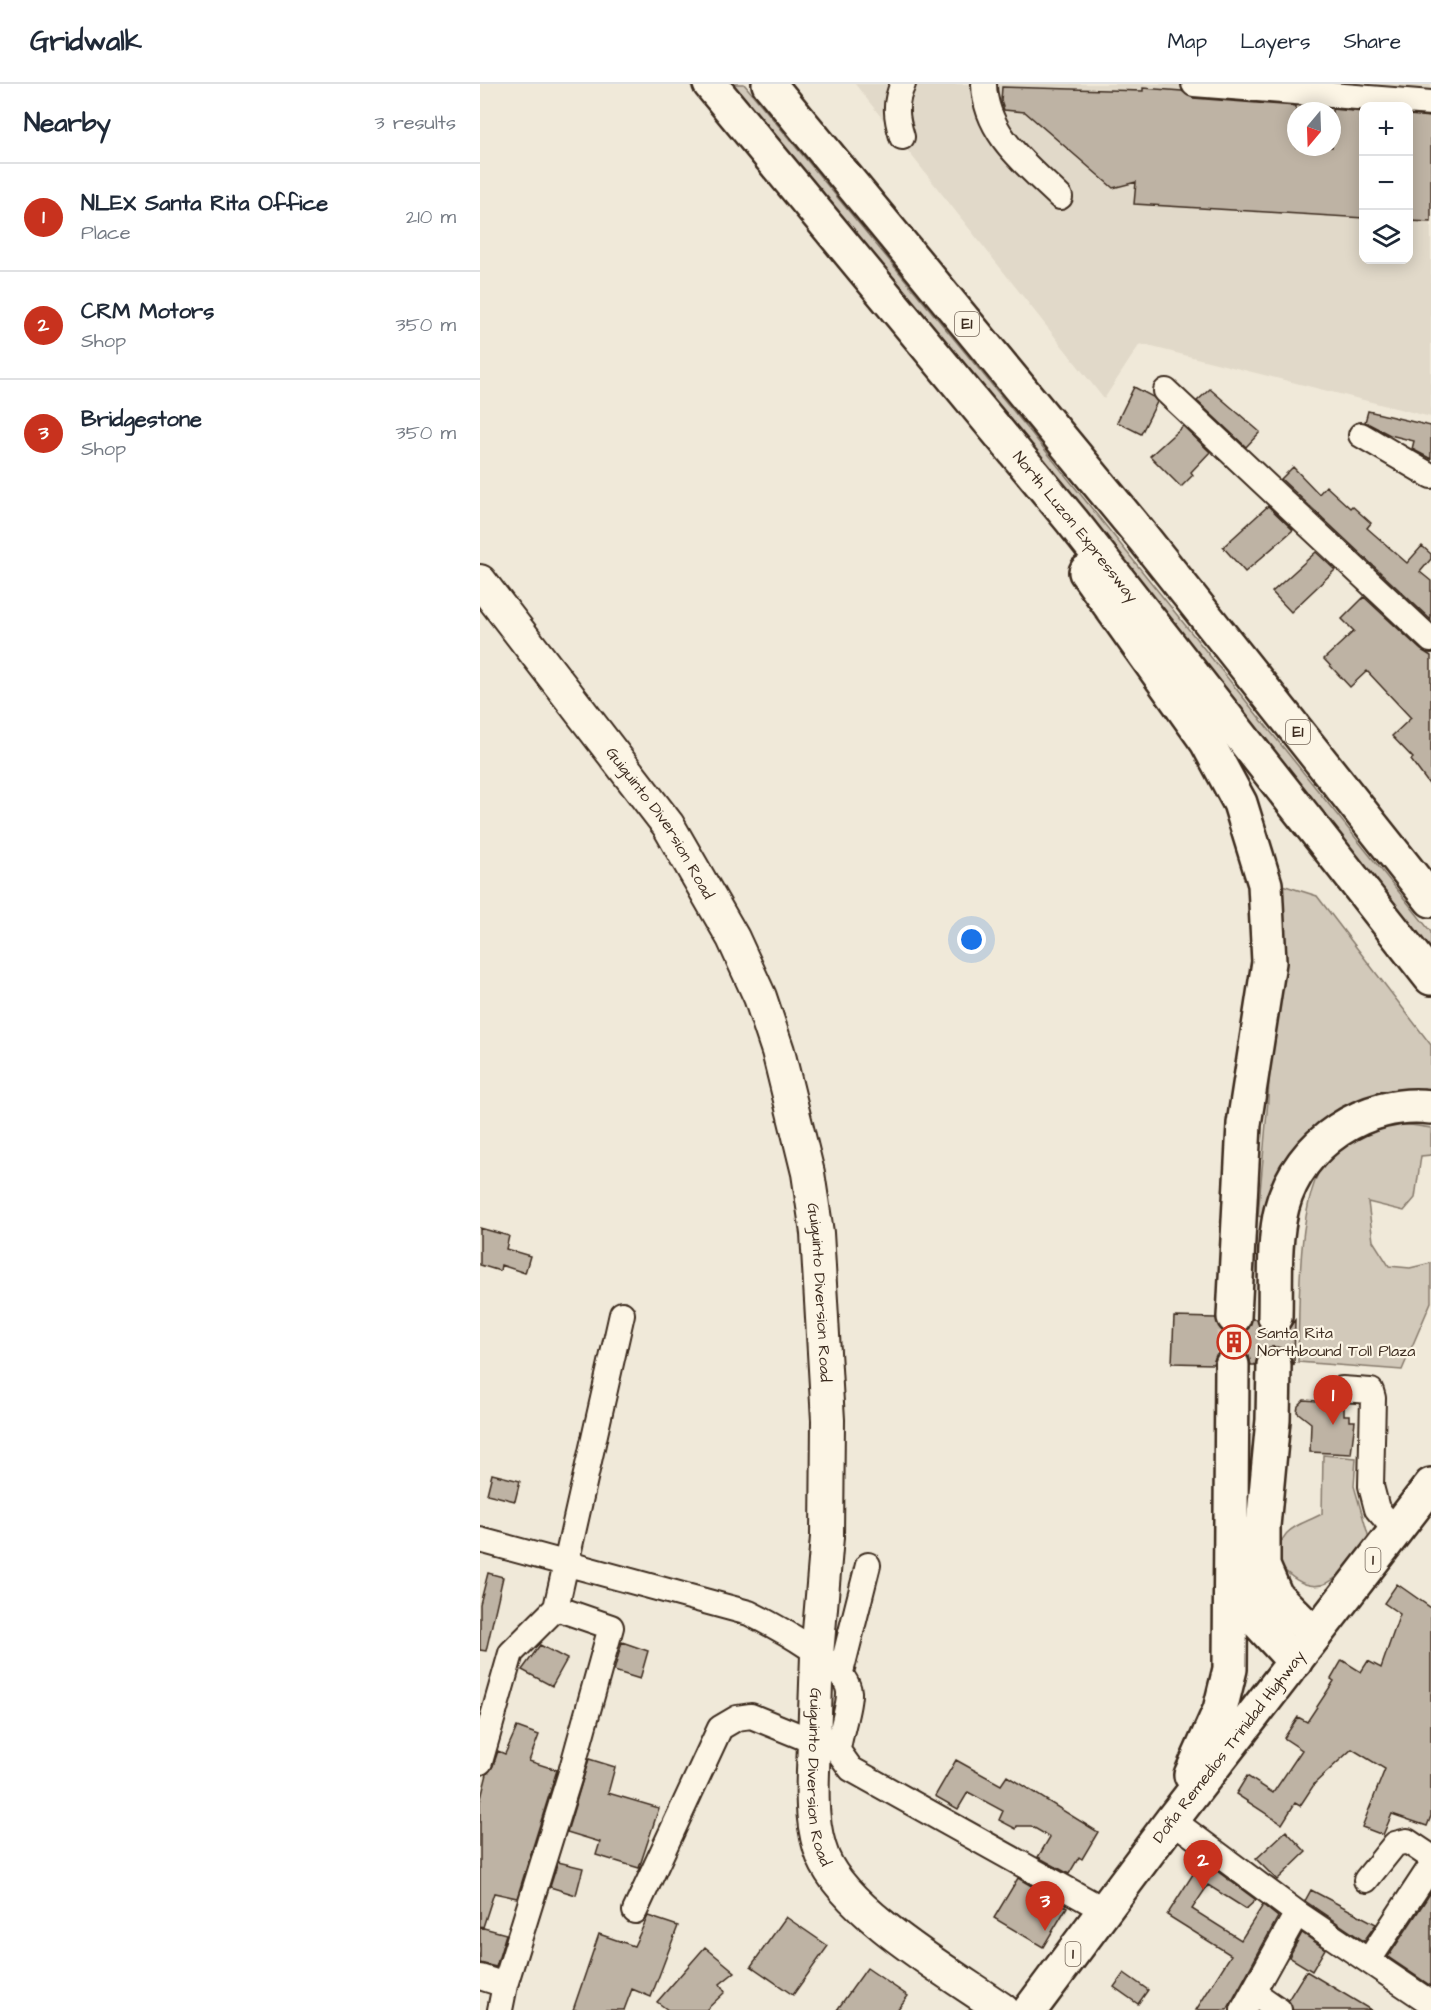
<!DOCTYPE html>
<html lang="en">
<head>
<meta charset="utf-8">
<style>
  :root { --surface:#fff; --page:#f2f2f3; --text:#1f2937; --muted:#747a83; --line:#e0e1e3; --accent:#c8321e }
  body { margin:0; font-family:"Architects Daughter",sans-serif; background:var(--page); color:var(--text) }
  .controls { position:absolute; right:18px; top:18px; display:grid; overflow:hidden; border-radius:12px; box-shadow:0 3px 15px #0003 }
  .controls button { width:54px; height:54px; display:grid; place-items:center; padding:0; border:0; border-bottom:2px solid var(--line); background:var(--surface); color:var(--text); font:30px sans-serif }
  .compass { position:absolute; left:807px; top:18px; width:54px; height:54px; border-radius:50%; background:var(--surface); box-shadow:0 3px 15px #0003; rotate:199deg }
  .you { position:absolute; left:492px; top:856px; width:21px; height:21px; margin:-15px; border:4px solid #fff; border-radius:50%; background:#1a73e8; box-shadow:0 0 0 9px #1a73e833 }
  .badge { display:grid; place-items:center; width:39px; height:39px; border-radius:50%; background:var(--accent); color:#fff; font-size:20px; font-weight:700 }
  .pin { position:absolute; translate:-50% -50px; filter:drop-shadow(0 2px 3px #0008) }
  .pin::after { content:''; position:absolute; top:32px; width:21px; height:18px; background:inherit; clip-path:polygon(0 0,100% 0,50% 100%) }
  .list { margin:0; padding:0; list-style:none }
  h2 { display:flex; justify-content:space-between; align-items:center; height:78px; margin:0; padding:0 24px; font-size:26px }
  h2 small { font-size:20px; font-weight:400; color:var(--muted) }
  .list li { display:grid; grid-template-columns:39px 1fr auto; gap:18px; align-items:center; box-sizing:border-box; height:108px; padding:0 24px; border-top:2px solid var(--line) }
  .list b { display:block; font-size:22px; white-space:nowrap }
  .list p { margin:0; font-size:20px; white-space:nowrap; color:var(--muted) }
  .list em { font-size:20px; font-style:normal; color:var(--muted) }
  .icon { flex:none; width:33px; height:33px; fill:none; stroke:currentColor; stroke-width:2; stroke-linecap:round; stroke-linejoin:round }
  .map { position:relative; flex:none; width:951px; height:1926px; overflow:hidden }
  header { display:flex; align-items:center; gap:36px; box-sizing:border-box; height:84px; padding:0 30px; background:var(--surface); border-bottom:2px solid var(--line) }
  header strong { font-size:28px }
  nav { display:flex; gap:33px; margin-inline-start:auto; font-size:21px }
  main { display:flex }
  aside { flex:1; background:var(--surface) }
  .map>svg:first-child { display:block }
  .built { fill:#e1d9c9; fill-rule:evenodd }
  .green { fill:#d2c9ba; stroke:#867a6c; stroke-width:1.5 }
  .building { fill:#beb3a4; stroke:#3b2a1e; stroke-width:1.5 }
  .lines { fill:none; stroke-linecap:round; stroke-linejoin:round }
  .highway-tunnel { stroke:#ccc3b4; stroke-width:33; stroke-dasharray:33 16; stroke-linecap:butt }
  .minor-casing { stroke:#3b2a1e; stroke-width:28 }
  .major-casing { stroke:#3b2a1e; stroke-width:36 }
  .highway-casing { stroke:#3b2a1e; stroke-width:38 }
  .minor { stroke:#fcf5e5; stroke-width:24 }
  .major { stroke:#fcf5e5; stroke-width:32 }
  .highway { stroke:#fcf5e5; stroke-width:33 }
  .labels { text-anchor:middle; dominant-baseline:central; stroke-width:4.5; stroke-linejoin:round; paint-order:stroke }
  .shield { fill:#fcf5e5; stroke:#75675a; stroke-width:1.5 }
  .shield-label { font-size:15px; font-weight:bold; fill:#3b2a1e }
  .street-label { font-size:16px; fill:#3b2a1e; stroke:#fcf5e5 }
  .poi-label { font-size:16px; fill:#3b2a1e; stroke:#fcf5e5; text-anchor:start }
</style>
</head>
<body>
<header>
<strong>Gridwalk</strong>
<nav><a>Map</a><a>Layers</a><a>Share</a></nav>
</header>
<main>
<aside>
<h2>Nearby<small>3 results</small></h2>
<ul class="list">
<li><span class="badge">1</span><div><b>NLEX Santa Rita Office</b><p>Place</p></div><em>210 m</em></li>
<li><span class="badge">2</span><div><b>CRM Motors</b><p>Shop</p></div><em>350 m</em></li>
<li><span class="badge">3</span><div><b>Bridgestone</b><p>Shop</p></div><em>350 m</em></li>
</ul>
</aside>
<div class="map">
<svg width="951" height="1926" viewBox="0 0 951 1926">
  <rect width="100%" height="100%" fill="#f0e9d9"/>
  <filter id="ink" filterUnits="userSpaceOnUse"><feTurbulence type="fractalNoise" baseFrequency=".0167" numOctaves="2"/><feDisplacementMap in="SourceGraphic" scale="12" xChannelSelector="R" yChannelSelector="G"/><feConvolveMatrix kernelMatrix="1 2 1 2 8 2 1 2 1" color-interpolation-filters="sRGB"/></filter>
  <g filter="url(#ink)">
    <path class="built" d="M 375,0 L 951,0 L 951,333 L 660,260 L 624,315 ZM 884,22 L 928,22 L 928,176 L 884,176 ZM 816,27 L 852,27 L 852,63 L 816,63 Z"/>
    <path class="green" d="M 235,0 L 264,0 L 549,346 L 951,848 L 951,879 Z
      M 799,800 L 837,812 L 951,961 L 951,1014 L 795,1094 L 782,1133 L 778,1132 L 788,1016 Z
      M 917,1039 L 951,1044 L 951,1071 L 941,1072 L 935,1114 L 924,1127 L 888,1118 L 893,1157 L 909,1182 L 930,1184 L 951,1179 L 951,1218 L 922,1286 L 818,1278 C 820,1227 814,1101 854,1066 C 863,1058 903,1045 917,1039 Z
      M 843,1371 L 876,1374 L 874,1402 L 889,1454 C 863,1491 838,1527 797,1478 C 800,1443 814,1444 842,1430 Z"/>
    <path class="building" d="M 522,3 L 663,7 L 663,4 L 702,7 L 713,14 L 816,22 L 816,63 L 852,63 L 852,25 L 884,28 L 884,134 L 654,120 L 656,98 L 633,104 L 545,28 L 524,26 L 521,17 Z
      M 928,31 L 951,33 L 951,138 L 928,137 Z
      M 654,303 L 673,313 L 677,318 L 661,350 L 637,338 Z
      M 730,305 L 780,348 L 766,363 L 717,317 Z
      M 888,327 L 951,342 L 951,375 L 932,365 L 934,357 L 910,351 L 885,338 Z
      M 703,342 L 730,368 L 711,388 L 713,391 L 701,403 L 670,372 Z
      M 813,383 L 839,410 L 846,402 L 870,424 L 872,422 L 891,439 L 887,444 L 927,479 L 942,462 L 951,470 L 951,475 L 940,488 L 951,497 L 951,536 L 801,395 Z
      M 788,422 L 813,446 L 765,488 L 743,463 Z
      M 836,468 L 855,486 L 811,528 L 792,508 Z
      M 884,513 L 941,566 L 951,572 L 951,703 L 931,676 L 933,674 L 912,652 L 931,634 L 887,587 L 870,603 L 844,575 L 874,547 L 862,535 Z
      M 0,1144 L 29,1152 L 26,1165 L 50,1172 L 45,1189 L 21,1181 L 20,1187 L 0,1181 Z
      M 694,1233 L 736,1234 L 743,1248 L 754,1252 L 763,1249 L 769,1244 L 772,1235 L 777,1235 L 785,1249 L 794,1252 L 805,1249 L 815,1236 L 814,1282 L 810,1271 L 804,1265 L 795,1262 L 785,1264 L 778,1271 L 775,1281 L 771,1281 L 769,1272 L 762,1265 L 753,1262 L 742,1265 L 736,1271 L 733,1280 L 692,1279 Z
      M 824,1316 L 864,1319 L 864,1331 L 870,1331 L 870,1337 L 875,1337 L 871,1370 L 830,1368 L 831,1339 L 817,1328 L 818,1322 Z
      M 12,1390 L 40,1397 L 35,1417 L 7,1410 Z
      M 8,1489 L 23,1493 L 6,1567 L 0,1566 L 0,1520 Z
      M 917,1500 L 951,1524 L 951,1732 L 947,1742 L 912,1730 L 903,1751 L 882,1743 L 905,1685 L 872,1665 L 835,1699 L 820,1722 L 815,1719 L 802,1740 L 756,1710 L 767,1692 L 793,1709 L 822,1666 L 804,1654 L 818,1633 L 827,1638 L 854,1597 L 851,1595 L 862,1576 L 881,1588 L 888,1577 L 901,1584 L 920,1530 L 904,1519 Z
      M 142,1558 L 168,1567 L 160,1595 L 134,1587 Z
      M 60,1561 L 87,1575 L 72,1602 L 42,1586 Z
      M 37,1643 L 59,1651 L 49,1677 L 77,1686 L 37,1814 L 14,1809 L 3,1843 L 0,1842 L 0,1718 L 7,1690 L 13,1682 L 18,1667 L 25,1670 Z
      M 109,1675 L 135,1683 L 128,1709 L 179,1724 L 159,1784 L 116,1771 L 120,1758 L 87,1748 Z
      M 476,1676 L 521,1701 L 527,1692 L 618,1748 L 602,1775 L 599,1773 L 589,1790 L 558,1773 L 570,1753 L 551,1742 L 537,1742 L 536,1745 L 519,1736 L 523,1727 L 488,1708 L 478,1725 L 455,1712 Z
      M 806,1747 L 826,1768 L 797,1796 L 776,1775 Z
      M 722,1776 L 776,1816 L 766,1825 L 728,1801 L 712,1825 L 761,1856 L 783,1821 L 798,1833 L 747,1926 L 716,1926 L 751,1871 L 687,1831 Z
      M 78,1778 L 103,1784 L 96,1811 L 70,1803 Z
      M 538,1794 L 587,1823 L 563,1863 L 514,1834 Z
      M 831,1806 L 896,1840 L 884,1857 L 825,1817 Z
      M 951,1808 L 951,1902 L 908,1873 Z
      M 168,1832 L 198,1842 L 171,1913 L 152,1905 L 144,1926 L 93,1926 L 119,1850 L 154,1862 Z
      M 306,1833 L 348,1862 L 313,1911 L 271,1882 Z
      M 0,1843 L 26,1850 L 16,1883 L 0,1879 Z
      M 822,1849 L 845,1865 L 832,1887 L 809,1873 Z
      M 225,1863 L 255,1888 L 240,1900 L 245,1908 L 226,1926 L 188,1926 L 177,1918 Z
      M 387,1884 L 428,1912 L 417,1926 L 357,1926 Z
      M 826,1887 L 891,1926 L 813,1926 L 808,1916 Z
      M 644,1889 L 668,1906 L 658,1920 L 634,1903 Z"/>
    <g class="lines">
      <path class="highway-tunnel" d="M 752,1281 L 754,1233
        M 794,1281 L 795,1233"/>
      <defs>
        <path id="minor" d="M 504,0 C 505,50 547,81 580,113
          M 714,0 L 951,19
          M 422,53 C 416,33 414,19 423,0
          M 686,307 L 951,556
          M 881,351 L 951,392
          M 862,1305 L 891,1307 L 893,1314 L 891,1402 L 897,1425 L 916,1447
          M 0,1456 L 269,1529 C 293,1541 367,1579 369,1608 C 370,1622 359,1651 358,1667 L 371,1685 L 626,1827
          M 361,1588 L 388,1481
          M 0,1678 L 31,1569 L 76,1524 L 142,1230
          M 692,1736 L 817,1829 L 951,1919
          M 886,1796 L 915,1760 L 927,1757 L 951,1773
          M 155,1827 L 240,1644 L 257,1634 L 271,1632 L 347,1663
          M 889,1876 L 951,1782
          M 0,1893 L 25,1901
          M 773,1908 L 799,1926
          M 20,1926 L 25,1901 L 91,1688 L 131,1543 L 76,1524
          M 763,1926 L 817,1829"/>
        <g id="major">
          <path id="s1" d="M 0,497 L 188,741 L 253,854 L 280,913 L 298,967 L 328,1089 L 337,1149 L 348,1336 L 347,1453 L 337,1571 L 333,1687 C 332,1716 332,1745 343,1773 C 366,1829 473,1891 523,1926"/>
        </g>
        <g id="highway">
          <path id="s2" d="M 230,0 L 592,437 L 951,894"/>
          <path d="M 289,0 L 665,456 L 951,816"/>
          <path d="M 606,488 L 727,658 L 760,719 L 785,800 L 789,878 L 764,1040 L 754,1233"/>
          <path d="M 795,1233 C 796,1197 793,1158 802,1123 C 819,1059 886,1015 951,1023"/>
          <path d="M 794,1281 L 793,1336 L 783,1442 L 783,1482 L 796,1512 L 835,1551"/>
          <path d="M 755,1488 L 777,1537 L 815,1578"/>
          <path d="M 711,1691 L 740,1626 L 750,1585 L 752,1281"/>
          <path id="s3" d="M 550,1926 L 692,1736 L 951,1401"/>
        </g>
      </defs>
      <use href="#minor" class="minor-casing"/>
      <use href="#major" class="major-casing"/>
      <use href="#highway" class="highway-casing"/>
      <use href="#minor" class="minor"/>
      <use href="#major" class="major"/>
      <use href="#highway" class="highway"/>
    </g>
  </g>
  <defs>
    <symbol id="building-ring" viewBox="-11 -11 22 22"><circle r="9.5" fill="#fcf5e5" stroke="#c8321e" stroke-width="1.5"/><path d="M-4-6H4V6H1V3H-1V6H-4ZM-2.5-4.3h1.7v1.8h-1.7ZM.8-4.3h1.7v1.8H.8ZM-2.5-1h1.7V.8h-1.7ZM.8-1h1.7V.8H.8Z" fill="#c8321e"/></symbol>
  </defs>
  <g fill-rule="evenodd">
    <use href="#building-ring" x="735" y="1239" width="38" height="38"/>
  </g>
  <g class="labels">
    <g class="shield">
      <rect x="475" y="228" width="24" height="24" rx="4.5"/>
      <rect x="806" y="636" width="24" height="24" rx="4.5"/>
      <rect x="885.5" y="1464" width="15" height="24" rx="4.5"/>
      <rect x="585.5" y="1858" width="15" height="24" rx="4.5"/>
    </g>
    <g class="shield-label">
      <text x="487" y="240">E1</text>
      <text x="818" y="648">E1</text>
      <text x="893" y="1476">1</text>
      <text x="593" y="1870">1</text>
    </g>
    <g class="street-label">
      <text stroke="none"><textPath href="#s2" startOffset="574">North Luzon Expressway</textPath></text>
      <text stroke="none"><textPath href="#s1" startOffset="302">Guiguinto Diversion Road</textPath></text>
      <text stroke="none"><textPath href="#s1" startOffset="806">Guiguinto Diversion Road</textPath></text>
      <text stroke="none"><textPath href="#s3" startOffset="330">Doña Remedios Trinidad Highway</textPath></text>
      <text stroke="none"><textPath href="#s1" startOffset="1292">Guiguinto Diversion Road</textPath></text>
    </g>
    <g class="poi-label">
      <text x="777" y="1249">Santa Rita<tspan x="777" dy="18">Northbound Toll Plaza</tspan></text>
    </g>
  </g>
</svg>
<div class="controls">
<button>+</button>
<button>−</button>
<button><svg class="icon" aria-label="layers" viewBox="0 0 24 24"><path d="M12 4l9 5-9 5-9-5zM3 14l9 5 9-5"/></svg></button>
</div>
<svg class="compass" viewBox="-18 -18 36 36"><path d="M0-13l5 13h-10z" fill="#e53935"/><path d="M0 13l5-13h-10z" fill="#747a83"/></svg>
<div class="you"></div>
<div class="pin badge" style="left:853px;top:1341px">1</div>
<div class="pin badge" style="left:723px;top:1806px">2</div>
<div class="pin badge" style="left:565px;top:1847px">3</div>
</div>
</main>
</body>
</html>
